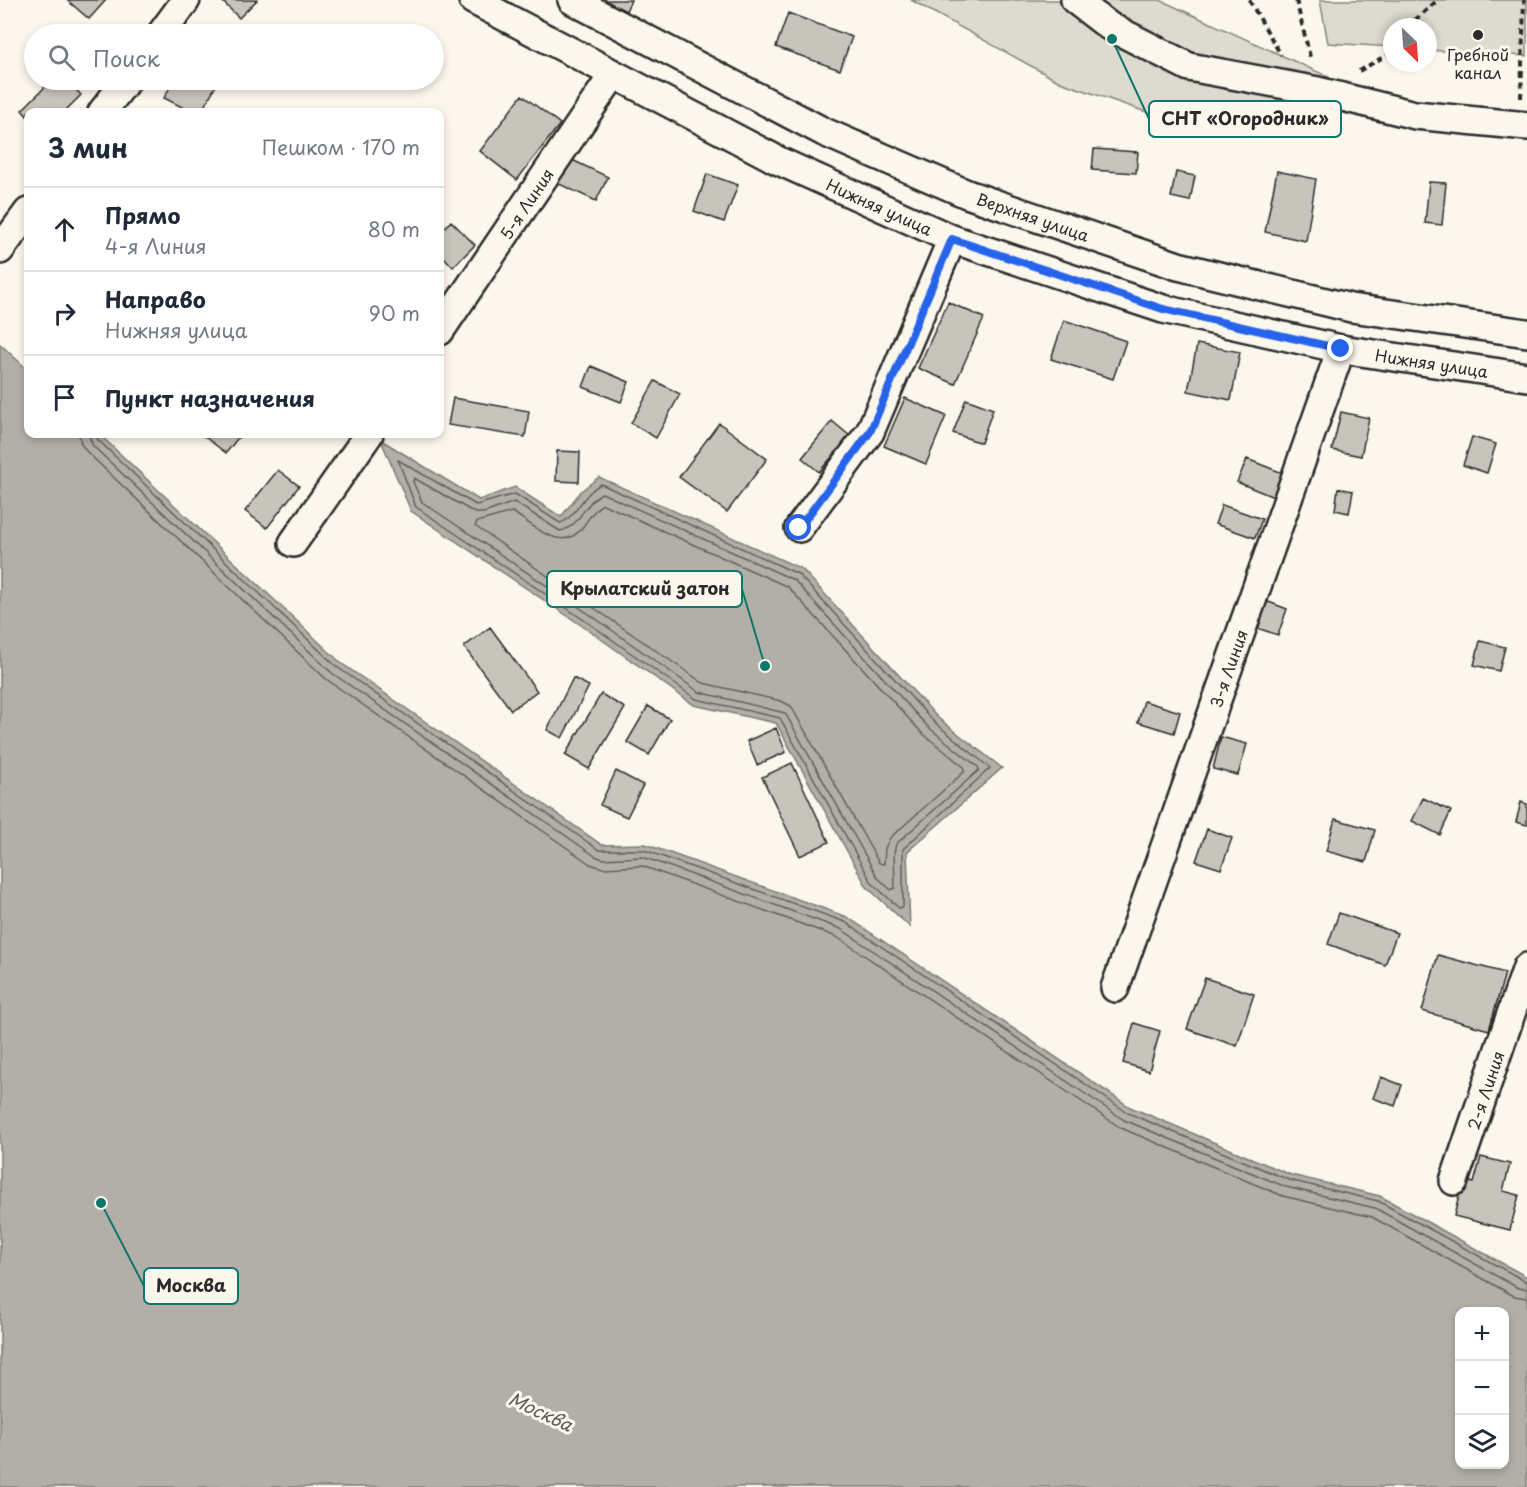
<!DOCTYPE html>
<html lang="ru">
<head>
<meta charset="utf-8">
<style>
  :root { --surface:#fff; --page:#f2f2f3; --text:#1f2937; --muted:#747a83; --line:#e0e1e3 }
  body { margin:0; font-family:"Playpen Sans",sans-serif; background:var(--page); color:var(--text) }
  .controls { position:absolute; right:18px; bottom:18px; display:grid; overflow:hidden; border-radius:12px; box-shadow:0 3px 9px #0003 }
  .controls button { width:54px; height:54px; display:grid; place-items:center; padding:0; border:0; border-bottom:2px solid var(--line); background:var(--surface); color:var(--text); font:30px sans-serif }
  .compass { position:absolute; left:1383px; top:18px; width:54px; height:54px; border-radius:50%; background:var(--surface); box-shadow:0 3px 9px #0003; rotate:155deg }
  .stop { position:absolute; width:18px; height:18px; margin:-14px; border:4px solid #2563eb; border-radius:50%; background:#fff }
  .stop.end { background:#2563eb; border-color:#fff; box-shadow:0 2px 6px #0008 }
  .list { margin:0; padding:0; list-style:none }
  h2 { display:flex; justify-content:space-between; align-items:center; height:78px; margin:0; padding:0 24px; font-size:26px }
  h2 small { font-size:20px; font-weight:400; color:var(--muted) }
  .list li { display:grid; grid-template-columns:39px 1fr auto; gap:18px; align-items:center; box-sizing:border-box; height:84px; padding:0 24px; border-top:2px solid var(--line) }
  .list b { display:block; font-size:22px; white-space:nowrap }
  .list p { margin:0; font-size:20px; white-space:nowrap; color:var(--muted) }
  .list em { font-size:20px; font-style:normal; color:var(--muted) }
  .icon { flex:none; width:33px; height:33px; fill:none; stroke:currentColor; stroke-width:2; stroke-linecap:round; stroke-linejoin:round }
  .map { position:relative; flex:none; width:1527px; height:1487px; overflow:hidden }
  .search { position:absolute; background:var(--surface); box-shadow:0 3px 9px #0003; left:24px; top:24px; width:420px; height:66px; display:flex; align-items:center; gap:15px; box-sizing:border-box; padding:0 21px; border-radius:33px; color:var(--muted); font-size:22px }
  .panel { position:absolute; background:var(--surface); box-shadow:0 3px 9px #0003; left:24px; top:108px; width:420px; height:330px; border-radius:12px }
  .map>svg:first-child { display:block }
  .green { fill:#dddad0; stroke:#84827e; stroke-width:1.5 }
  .water { fill:#b1afa7; stroke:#7b7a75; stroke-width:1.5; fill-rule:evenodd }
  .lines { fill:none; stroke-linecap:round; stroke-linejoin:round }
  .shore { stroke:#61605d; stroke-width:1.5 }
  .building { fill:#c7c4bc; stroke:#2b2b2b; stroke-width:1.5 }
  .street-casing { stroke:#2b2b2b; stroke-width:32 }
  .path { stroke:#2b2b2b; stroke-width:4; stroke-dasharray:6 4.5; stroke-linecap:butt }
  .street { stroke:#fbf7ec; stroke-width:27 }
  .route { stroke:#2563eb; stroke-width:8 }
  .poi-dot { fill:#2b2b2b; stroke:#fbf7ec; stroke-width:2 }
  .labels { text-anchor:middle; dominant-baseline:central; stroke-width:6; stroke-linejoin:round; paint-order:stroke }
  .poi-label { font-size:16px; fill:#2b2b2b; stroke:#fbf7ec }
  .street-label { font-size:16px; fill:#2b2b2b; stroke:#fbf7ec }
  .water-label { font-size:18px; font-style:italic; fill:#5a5956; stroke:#fbf7ec }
  .leader { fill:none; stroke:#0f766e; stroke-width:2 }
  .callout-dot { fill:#0f766e; stroke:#fbf7ec; stroke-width:2 }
  .callout { fill:#fbf7ec; stroke:#0f766e; stroke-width:2 }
  .callout-label { font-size:18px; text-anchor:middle; font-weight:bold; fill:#2b2b2b }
</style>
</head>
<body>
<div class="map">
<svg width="1527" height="1487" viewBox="0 0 1527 1487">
  <rect width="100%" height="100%" fill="#fbf7ec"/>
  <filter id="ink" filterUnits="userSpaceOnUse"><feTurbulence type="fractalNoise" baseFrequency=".0167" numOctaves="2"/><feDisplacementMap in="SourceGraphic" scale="12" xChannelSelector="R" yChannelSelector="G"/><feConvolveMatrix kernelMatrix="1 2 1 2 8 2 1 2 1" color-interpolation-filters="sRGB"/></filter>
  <g filter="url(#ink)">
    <path class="green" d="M 911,0 L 1160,0 L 1329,77 L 1302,137 L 1169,120 L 1060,82 Z
      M 1320,0 L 1527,0 L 1527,56 L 1428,50 L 1428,27 L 1392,27 L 1392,47 L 1328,43 Z"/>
    <path class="water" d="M 0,344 L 28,370 L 28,434 L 99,434 L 341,663 L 602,845 L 645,844 L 847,917 L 1130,1107 L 1291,1175 L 1380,1196 L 1527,1277 L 1527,1487 L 0,1487 ZM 1460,1312 L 1504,1312 L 1504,1464 L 1460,1464 Z
      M 381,440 L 479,500 L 515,487 L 561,517 L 581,491 L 599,477 L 802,569 L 938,718 L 1002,768 L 907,852 L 910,927 L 867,887 L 776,723 L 694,705 L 584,627 L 411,511 Z"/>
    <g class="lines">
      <path class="shore" d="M 79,434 L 81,444 L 87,452 L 326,679 L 590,864 L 603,868 L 642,866 L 837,937 L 1121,1128 L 1283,1196 L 1372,1217 L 1514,1296 L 1527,1298
        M 88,434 L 93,446 L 332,673 L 595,856 L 603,859 L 643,857 L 841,929 L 1124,1120 L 1286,1187 L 1375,1208 L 1518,1288 L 1527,1289
        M 96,434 L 98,440 L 337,667 L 599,850 L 644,850 L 845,922 L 1128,1113 L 1289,1180 L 1378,1201 L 1527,1282
        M 398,460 L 476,505 L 515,494 L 560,523 C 574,520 584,492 601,484 L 798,574 L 934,722 L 990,768 L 903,849 L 903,907 L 899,908 L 872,883 L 780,718 L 696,699 L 587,622 L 416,507 Z
        M 414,478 L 475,513 L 484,513 L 514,502 L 560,531 C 579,528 585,501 602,493 L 794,580 L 928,727 L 978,767 L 979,770 L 896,844 L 894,853 L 895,888 L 891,890 L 878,878 L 785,713 L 699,692 L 592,616 L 422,502 L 413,482 Z
        M 603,504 L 788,587 L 922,733 L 964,767 L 964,772 L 890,838 L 885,848 L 884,864 L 879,863 L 791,706 L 781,701 L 703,683 L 475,526 L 477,522 L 512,512 C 533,524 561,555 582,528 C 588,520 594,508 603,504 Z"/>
    </g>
    <path class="building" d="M 67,0 L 106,0 L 89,19 Z
      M 221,0 L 257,0 L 239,18 Z
      M 600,0 L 631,0 L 626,11 Z
      M 788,13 L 852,37 L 840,70 L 776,47 Z
      M 52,80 L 66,80 L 81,95 L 64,112 L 28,112 L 28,117 L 22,110 Z
      M 174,80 L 219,80 L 201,112 L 192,112 L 164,98 Z
      M 522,95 L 560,124 L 517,180 L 480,151 Z
      M 1094,149 L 1138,152 L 1136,173 L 1092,170 Z
      M 568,158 L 608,177 L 596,201 L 557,183 Z
      M 1277,171 L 1316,179 L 1306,241 L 1265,232 Z
      M 1176,172 L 1195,176 L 1190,201 L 1171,197 Z
      M 707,174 L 738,185 L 724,222 L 694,211 Z
      M 1429,182 L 1446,183 L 1442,225 L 1425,223 Z
      M 451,221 L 475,245 L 453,267 L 440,253 L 440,232 Z
      M 948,302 L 984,318 L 955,384 L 918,368 Z
      M 1064,320 L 1126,341 L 1113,379 L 1051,359 Z
      M 1197,344 L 1240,352 L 1231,400 L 1188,391 Z
      M 591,366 L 629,382 L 621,402 L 583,387 Z
      M 655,381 L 680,394 L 656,438 L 631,423 Z
      M 453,398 L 529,411 L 525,437 L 448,425 Z
      M 905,398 L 946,416 L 926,464 L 884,446 Z
      M 966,399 L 993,409 L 981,443 L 953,433 Z
      M 1341,412 L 1369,418 L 1361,456 L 1332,450 Z
      M 832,421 L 850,436 L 819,472 L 802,458 Z
      M 719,423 L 767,459 L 727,512 L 679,477 Z
      M 201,434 L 241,434 L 226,453 Z
      M 1472,437 L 1496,444 L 1487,473 L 1463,465 Z
      M 557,451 L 580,452 L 579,482 L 556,481 Z
      M 1247,459 L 1285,474 L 1276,498 L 1237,482 Z
      M 278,470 L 299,486 L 267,528 L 245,511 Z
      M 1338,488 L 1353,491 L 1349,513 L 1335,510 Z
      M 1222,505 L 1262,519 L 1255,538 L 1215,524 Z
      M 1266,601 L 1287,609 L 1278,635 L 1257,628 Z
      M 490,627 L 537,691 L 511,710 L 464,647 Z
      M 1480,641 L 1505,647 L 1499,671 L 1474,665 Z
      M 573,678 L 589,686 L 562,738 L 547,730 Z
      M 601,694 L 625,708 L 589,769 L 565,755 Z
      M 1144,701 L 1180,712 L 1174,733 L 1138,722 Z
      M 648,706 L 670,719 L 649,755 L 627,742 Z
      M 776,728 L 786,752 L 757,765 L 747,741 Z
      M 1221,737 L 1247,744 L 1238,775 L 1213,769 Z
      M 792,763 L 829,842 L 800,856 L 762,777 Z
      M 616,771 L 643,785 L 627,817 L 600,805 Z
      M 1423,798 L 1451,811 L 1440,835 L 1412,821 Z
      M 1521,802 L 1527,804 L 1527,825 L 1516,822 Z
      M 1335,819 L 1375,830 L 1366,862 L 1326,851 Z
      M 1207,829 L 1232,838 L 1221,869 L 1196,861 Z
      M 1339,913 L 1397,933 L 1385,965 L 1328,944 Z
      M 1438,955 L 1505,973 L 1489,1030 L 1422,1011 Z
      M 1205,978 L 1254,994 L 1237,1046 L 1187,1029 Z
      M 1134,1023 L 1160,1031 L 1149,1071 L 1123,1063 Z
      M 1381,1077 L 1402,1085 L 1395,1106 L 1373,1098 Z
      M 1481,1157 L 1510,1164 L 1503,1191 L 1519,1195 L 1510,1230 L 1454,1216 L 1463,1180 L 1474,1183 Z"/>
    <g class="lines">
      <defs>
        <g id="street">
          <path id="s1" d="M 473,0 L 779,161 L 952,239 L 1163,309 L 1341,349 L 1527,377"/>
          <path id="s2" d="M 572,0 L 824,132 L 967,194 L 1178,266 L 1351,308 L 1527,333"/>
          <path d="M 1075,0 L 1109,26 L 1189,67 L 1318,91 L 1415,115 L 1527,126"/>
          <path d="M 161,34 L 186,0"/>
          <path d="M 102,112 L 127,80"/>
          <path d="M 0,250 L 28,212"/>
          <path id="s3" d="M 440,331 L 613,75"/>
          <path d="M 799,528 L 870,432 L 952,239"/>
          <path d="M 293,543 L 369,434"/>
          <path id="s4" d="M 1115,988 L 1341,349"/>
          <path id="s5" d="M 1454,1181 L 1527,967"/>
        </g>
      </defs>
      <use href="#street" class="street-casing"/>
      <path class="path" d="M 1249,0 L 1281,55
        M 1296,0 L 1311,61
        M 1407,27 L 1438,0
        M 1359,71 L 1392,52
        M 1521,98 L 1524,0"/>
      <use href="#street" class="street"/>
    </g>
  </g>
  <g class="lines" filter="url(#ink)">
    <path class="route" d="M 799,528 L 870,432 L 952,239 L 1163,309 L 1341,349"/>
  </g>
  <circle class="poi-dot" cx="1478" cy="35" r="6"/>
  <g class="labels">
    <g class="poi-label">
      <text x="1478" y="54">Гребной<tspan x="1478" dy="18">канал</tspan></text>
    </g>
    <g class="street-label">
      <text stroke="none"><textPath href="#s3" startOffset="154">5-я Линия</textPath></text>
      <text stroke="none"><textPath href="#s1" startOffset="456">Нижняя улица</textPath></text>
      <text stroke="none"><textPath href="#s2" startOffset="510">Верхняя улица</textPath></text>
      <text stroke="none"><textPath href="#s1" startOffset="1032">Нижняя улица</textPath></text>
      <text stroke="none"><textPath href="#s4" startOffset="339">3-я Линия</textPath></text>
      <text stroke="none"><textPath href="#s5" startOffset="96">2-я Линия</textPath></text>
    </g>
    <g class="water-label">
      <text transform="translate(541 1411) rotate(25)">Москва</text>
    </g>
  </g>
  <path class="leader" d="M1112 39L1149 119M765 666L742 589M101 1203L144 1286"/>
  <g class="callout-dot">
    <circle cx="1112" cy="39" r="6"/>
    <circle cx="765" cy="666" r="6"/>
    <circle cx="101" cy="1203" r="6"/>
  </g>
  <g class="callout">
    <rect x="1149" y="101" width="192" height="36" rx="6"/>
    <rect x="547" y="571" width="195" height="36" rx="6"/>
    <rect x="144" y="1268" width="94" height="36" rx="6"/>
  </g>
  <g class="callout-label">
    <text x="1245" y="125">СНТ «Огородник»</text>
    <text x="645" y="595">Крылатский затон</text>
    <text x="191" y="1292">Москва</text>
  </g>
</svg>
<div class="controls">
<button>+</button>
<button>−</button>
<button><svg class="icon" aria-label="layers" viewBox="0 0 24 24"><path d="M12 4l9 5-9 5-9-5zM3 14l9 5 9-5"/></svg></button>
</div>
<svg class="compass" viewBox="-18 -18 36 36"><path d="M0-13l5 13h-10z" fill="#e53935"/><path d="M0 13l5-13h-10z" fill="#747a83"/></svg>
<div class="stop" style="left:799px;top:528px"></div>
<div class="stop end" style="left:1341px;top:349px"></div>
<div class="search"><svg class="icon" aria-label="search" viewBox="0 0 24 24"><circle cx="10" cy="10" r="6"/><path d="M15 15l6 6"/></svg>Поиск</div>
<section class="panel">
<h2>3 мин<small>Пешком · 170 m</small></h2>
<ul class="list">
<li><svg class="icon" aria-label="ahead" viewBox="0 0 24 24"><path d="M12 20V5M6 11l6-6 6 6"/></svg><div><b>Прямо</b><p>4-я Линия</p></div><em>80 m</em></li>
<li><svg class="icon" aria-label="right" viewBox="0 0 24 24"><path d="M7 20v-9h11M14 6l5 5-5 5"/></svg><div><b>Направо</b><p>Нижняя улица</p></div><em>90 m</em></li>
<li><svg class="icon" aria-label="arrive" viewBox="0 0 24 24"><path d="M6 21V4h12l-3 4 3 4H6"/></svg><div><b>Пункт назначения</b></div></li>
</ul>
</section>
</div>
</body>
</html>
